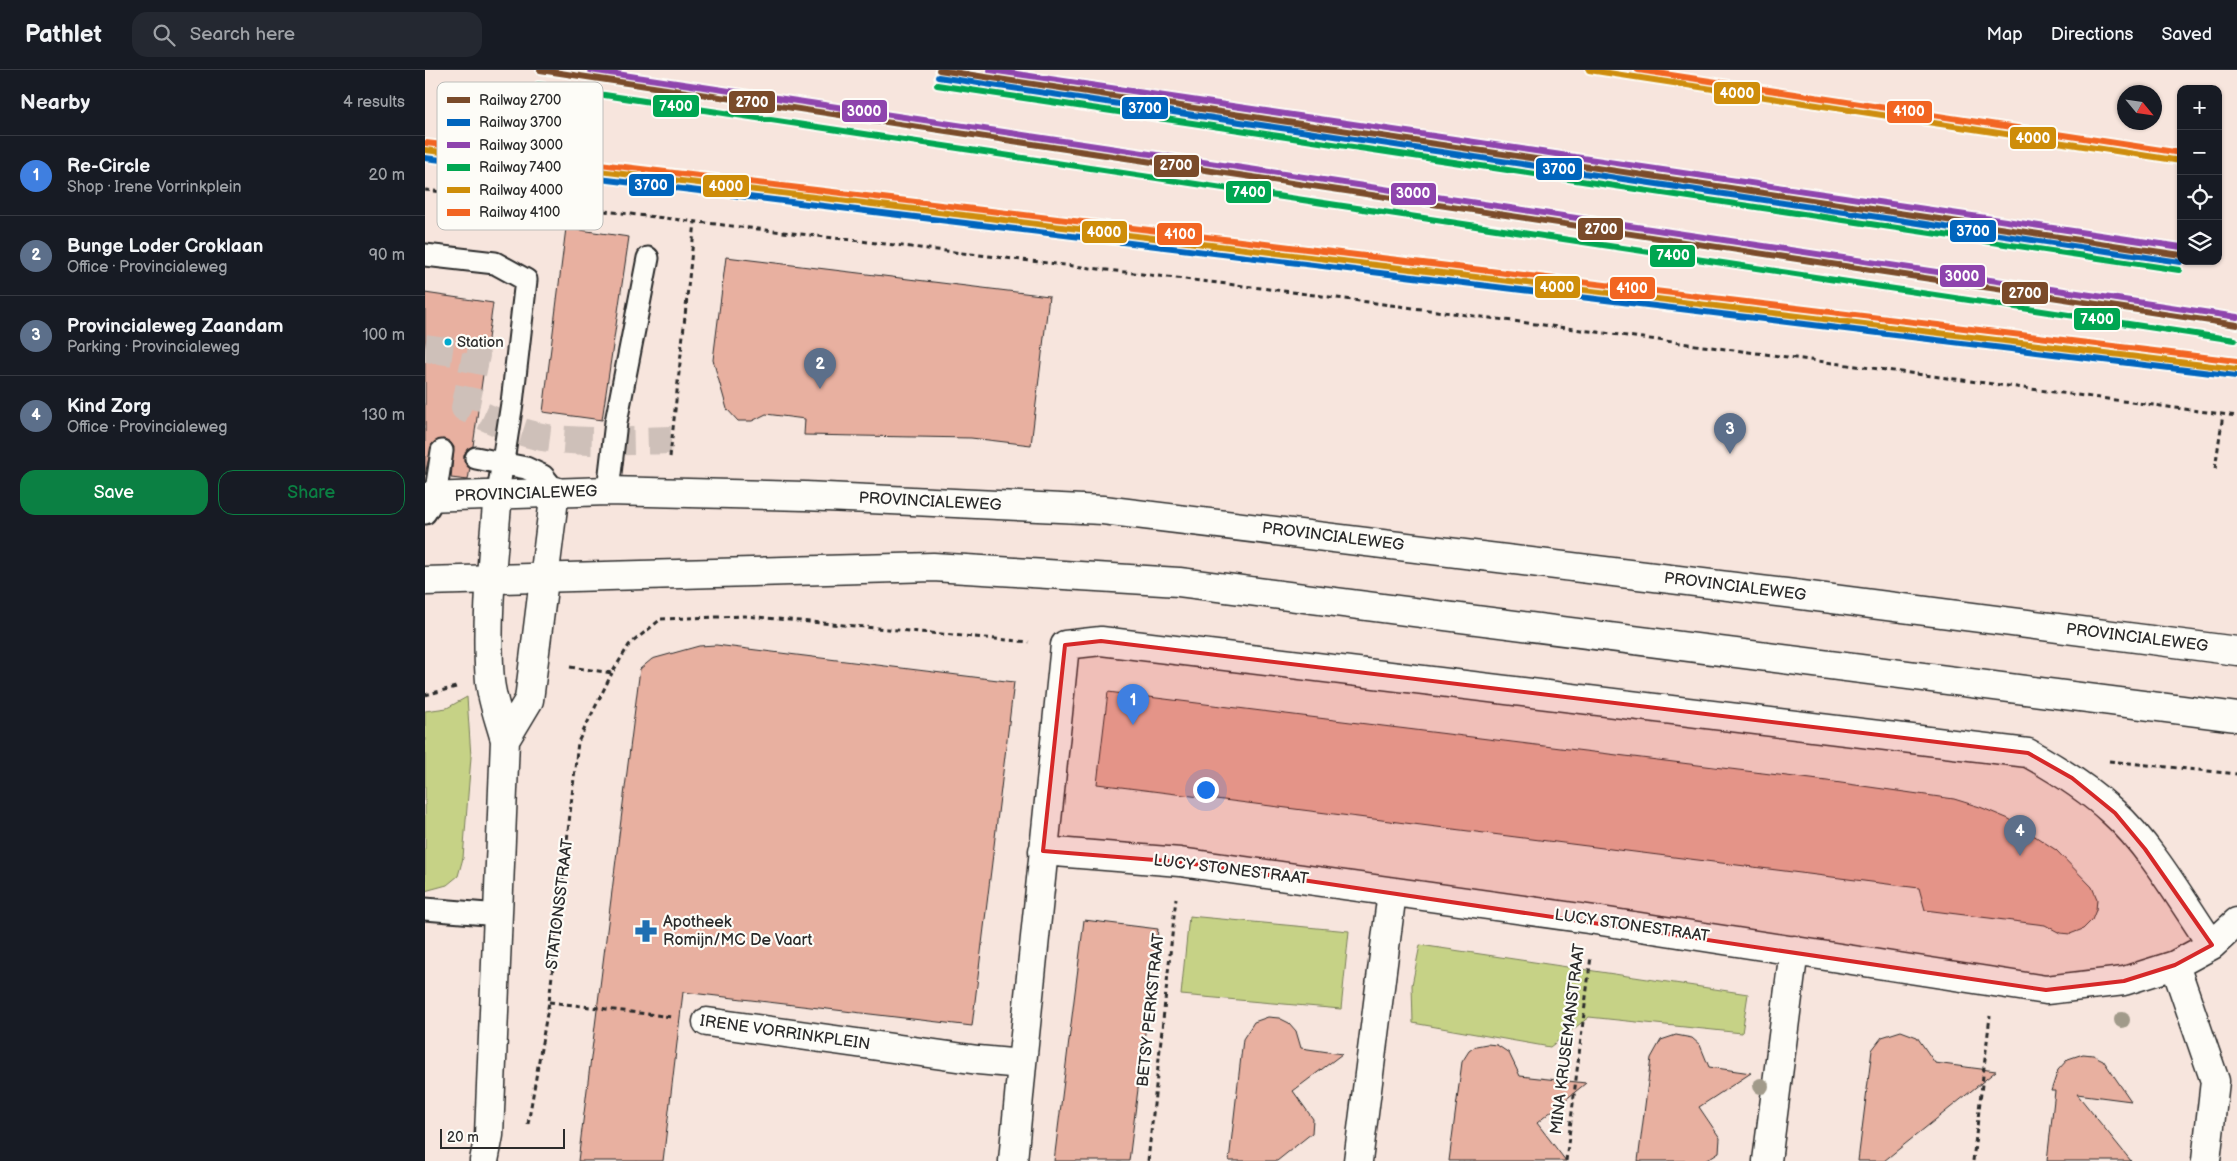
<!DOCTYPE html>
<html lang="en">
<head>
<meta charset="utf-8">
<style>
  :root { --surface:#171b24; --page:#242831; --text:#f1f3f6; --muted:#9ea1a6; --line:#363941; --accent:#0b8043 }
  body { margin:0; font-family:"Balsamiq Sans",sans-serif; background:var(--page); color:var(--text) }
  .controls { position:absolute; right:15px; top:15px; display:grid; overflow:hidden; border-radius:10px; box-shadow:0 1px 4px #0004 }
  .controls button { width:45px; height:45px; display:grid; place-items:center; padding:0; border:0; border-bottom:1px solid var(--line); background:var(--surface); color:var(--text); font:25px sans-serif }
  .compass { position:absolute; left:1692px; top:15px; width:45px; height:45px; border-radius:50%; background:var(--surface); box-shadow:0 1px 4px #0004; rotate:119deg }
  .scale { position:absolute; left:15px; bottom:12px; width:125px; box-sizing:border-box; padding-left:5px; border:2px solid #2b2b2b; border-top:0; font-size:14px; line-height:18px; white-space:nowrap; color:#2b2b2b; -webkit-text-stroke:4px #fdfcf7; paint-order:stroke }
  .you { position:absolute; left:780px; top:719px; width:18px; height:18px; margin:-12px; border:4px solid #fff; border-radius:50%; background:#1a73e8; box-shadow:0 0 0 8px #1a73e833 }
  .badge { display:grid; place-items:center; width:32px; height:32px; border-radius:50%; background:var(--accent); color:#fff; font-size:16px; font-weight:700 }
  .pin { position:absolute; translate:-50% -41px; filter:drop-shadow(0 1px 2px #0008) }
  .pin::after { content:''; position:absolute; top:26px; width:18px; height:15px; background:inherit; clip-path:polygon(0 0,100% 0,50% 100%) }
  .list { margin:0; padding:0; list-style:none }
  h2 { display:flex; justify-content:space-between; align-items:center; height:65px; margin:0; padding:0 20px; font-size:21px }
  h2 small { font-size:16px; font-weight:400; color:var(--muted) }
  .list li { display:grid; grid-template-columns:32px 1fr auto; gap:15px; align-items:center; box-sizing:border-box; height:80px; padding:0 20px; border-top:1px solid var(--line) }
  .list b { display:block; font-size:19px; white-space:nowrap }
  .list p { margin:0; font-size:16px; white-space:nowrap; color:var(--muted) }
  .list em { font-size:16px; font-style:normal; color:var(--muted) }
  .actions { display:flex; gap:10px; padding:15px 20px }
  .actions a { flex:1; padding:11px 0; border:1px solid var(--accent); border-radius:15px; text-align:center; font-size:18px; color:var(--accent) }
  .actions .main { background:var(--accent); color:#fff }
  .icon { flex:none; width:28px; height:28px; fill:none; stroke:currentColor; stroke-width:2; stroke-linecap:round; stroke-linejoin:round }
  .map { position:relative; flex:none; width:1812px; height:1091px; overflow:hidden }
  header { display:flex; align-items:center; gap:30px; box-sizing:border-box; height:70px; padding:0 25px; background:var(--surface); border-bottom:1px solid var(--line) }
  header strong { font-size:24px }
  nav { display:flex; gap:28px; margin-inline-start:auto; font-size:18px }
  .search { width:350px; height:45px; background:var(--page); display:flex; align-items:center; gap:12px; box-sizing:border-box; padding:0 18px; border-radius:15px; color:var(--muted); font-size:19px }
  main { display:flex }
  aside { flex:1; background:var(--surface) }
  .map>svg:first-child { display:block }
  .green { fill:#c6d286; stroke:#787e58 }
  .building { fill:#e8b0a0; stroke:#2b2b2b }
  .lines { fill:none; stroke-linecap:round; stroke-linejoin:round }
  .pedestrian-tunnel { stroke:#cec0b9; stroke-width:28; stroke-dasharray:28 14; stroke-linecap:butt }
  .service-casing { stroke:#2b2b2b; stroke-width:25 }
  .minor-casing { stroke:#2b2b2b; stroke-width:31 }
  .tertiary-casing { stroke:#2b2b2b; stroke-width:31 }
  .primary-casing { stroke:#2b2b2b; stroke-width:31 }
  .path { stroke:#2b2b2b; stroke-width:3; stroke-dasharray:5 4; stroke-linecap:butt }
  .service { stroke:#fdfcf7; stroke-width:21 }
  .minor { stroke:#fdfcf7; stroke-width:28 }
  .tertiary { stroke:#fdfcf7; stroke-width:28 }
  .primary { stroke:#fdfcf7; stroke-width:28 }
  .rail-1-casing { stroke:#fdfcf7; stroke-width:10 }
  .rail-2-casing { stroke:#fdfcf7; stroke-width:10 }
  .rail-3-casing { stroke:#fdfcf7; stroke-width:10 }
  .rail-4-casing { stroke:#fdfcf7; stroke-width:10 }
  .rail-5-casing { stroke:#fdfcf7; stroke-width:10 }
  .rail-6-casing { stroke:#fdfcf7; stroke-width:10 }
  .rail-1 { stroke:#7a4b2a; stroke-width:6 }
  .rail-2 { stroke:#0065bd; stroke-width:6 }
  .rail-3 { stroke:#8e44ad; stroke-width:6 }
  .rail-4 { stroke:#00a651; stroke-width:6 }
  .rail-5 { stroke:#ce8d09; stroke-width:6 }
  .rail-6 { stroke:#f26522; stroke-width:6 }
  .tree { fill:#a19a8a }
  .marked { fill:#d62828; fill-opacity:0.2; stroke:#d62828; stroke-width:4; stroke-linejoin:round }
  .bus-dot { fill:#00a9ce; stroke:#fdfcf7; stroke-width:2 }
  .labels { text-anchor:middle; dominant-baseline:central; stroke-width:4.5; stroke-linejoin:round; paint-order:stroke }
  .bus-label { font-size:15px; fill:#2b2b2b; stroke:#fdfcf7; text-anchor:start }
  .street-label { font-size:16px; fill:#2b2b2b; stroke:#fdfcf7 }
  .poi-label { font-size:16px; fill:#2b2b2b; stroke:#fdfcf7; text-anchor:start }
  .key { fill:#fdfcf7; stroke:#bebdba; stroke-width:1 }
  .key-label { font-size:14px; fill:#2b2b2b }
  .line-badge { stroke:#fdfcf7; stroke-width:2 }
  .badge-label { font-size:14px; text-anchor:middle; font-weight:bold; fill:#fff }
</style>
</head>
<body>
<header>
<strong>Pathlet</strong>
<div class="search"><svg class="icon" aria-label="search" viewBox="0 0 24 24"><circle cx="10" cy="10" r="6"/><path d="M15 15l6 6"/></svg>Search here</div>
<nav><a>Map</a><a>Directions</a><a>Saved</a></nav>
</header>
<main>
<aside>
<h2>Nearby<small>4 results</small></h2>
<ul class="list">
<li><span class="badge" style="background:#3f7fe0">1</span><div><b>Re-Circle</b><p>Shop · Irene Vorrinkplein</p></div><em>20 m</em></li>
<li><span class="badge" style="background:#5c6f8a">2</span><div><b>Bunge Loder Croklaan</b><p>Office · Provincialeweg</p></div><em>90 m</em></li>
<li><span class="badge" style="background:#5c6f8a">3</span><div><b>Provincialeweg Zaandam</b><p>Parking · Provincialeweg</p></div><em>100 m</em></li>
<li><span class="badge" style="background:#5c6f8a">4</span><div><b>Kind Zorg</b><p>Office · Provincialeweg</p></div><em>130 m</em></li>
</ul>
<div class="actions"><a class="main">Save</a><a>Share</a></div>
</aside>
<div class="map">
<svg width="1812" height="1091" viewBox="0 0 1812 1091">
  <rect width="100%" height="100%" fill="#f7e5dd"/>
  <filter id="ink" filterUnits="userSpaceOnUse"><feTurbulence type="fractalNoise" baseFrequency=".02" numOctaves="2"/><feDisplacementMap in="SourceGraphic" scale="10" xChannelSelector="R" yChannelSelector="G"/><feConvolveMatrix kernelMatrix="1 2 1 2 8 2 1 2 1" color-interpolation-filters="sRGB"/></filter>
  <g filter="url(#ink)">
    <path class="green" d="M 42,627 L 46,687 L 38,788 L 33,806 L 22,815 L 0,821 L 0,641 L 22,638 Z
      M 764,846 L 924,861 L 916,939 L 756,925 Z
      M 995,875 L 1323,924 L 1317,963 L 1164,947 L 1125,977 L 988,953 L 987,915 Z"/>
    <path class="building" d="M 141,158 L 204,167 L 177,350 L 118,342 Z
      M 301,187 L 624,226 L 606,375 L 546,368 L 379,365 L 380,349 L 341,344 L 327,351 L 313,351 L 302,339 L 288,290 Z
      M 0,223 L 68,233 L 48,376 L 42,379 L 39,386 L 39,392 L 45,398 L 43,410 L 26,408 L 29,377 L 25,372 L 18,369 L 7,374 L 0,405 Z
      M 291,575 L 589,612 L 547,956 L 258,922 L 238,1091 L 153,1091 L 215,599 L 227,589 L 274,576 Z
      M 683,622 L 1402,711 L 1529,729 L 1555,737 L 1584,749 L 1631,780 L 1667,817 L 1672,829 L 1671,840 L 1667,850 L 1658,859 L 1645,864 L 1635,863 L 1620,855 L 1500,840 L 1494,818 L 672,714 Z
      M 659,850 L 733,859 L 704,1091 L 629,1091 Z
      M 843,947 L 854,948 L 864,953 L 871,961 L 876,978 L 917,984 L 868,1021 L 888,1049 L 887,1063 L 852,1091 L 804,1091 L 818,969 L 829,952 Z
      M 1476,961 L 1492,967 L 1510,993 L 1571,1001 L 1459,1091 L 1433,1091 L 1447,980 L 1457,967 Z
      M 1251,965 L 1267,968 L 1275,975 L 1284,997 L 1326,1003 L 1274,1037 L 1295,1068 L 1294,1082 L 1280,1091 L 1213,1091 L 1226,988 L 1236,970 Z
      M 1062,974 L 1072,975 L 1084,983 L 1095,1006 L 1161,1013 L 1112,1053 L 1141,1091 L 1024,1091 L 1037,992 L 1044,981 L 1051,976 Z
      M 1658,984 L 1668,985 L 1678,990 L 1706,1031 L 1652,1024 L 1706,1091 L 1622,1091 L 1630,1021 L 1626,1021 L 1633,1000 L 1643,989 Z"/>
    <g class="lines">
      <path class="pedestrian-tunnel" d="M 0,278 L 51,285 L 40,338 C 66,349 94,364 123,368 C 164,373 205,371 246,370"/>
      <defs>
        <path id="service" d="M 0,185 L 70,193 L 101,210 L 87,333 L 73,423
          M 51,388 L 101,398 L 118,406 L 130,421
          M 183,421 L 191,352 L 223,188
          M 0,443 L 10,427 L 17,381
          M 0,839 L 74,845"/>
        <path id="minor" d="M 618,781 L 755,792 L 1170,850 L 1621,920 L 1699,911 L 1750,895 L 1787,875 L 1812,852
          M 1750,895 L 1790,1011 L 1781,1091
          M 282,952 L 553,990 L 597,994 L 640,575 L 676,571 L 1603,683 C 1634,700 1662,718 1688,742 C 1726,776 1758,833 1787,875
          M 588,1091 L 597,994
          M 933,1091 L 967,822
          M 1342,1091 L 1369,880"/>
        <path id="tertiary" d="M 80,670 L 104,630 L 130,421
          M 59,1091 L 64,1065 L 80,670 C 75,651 67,631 65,611 C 60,549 68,485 73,423"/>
        <path id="primary" d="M 0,427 L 183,421 L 380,426 L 678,440 L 1361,523 L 1812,581
          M 0,511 L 508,497 L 754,512 L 1812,647"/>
      </defs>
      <use href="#service" class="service-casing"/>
      <use href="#minor" class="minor-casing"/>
      <use href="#tertiary" class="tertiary-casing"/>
      <use href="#primary" class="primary-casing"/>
      <path class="path" d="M 0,120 L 836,218 L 1812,346
        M 245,387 L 270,152
        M 1790,399 L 1798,344
        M 236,549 L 320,546 L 604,572
        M 145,597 L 187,603 L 204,575 L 236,549
        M 0,625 L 31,617
        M 1684,691 L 1812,704
        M 124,932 L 247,947
        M 103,1054 L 124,932 L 153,672 L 187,603
        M 723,1091 L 751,828
        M 1141,1091 L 1166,886
        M 1548,1091 L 1565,946"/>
      <use href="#service" class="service"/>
      <use href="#minor" class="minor"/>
      <use href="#tertiary" class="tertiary"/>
      <use href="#primary" class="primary"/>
      <defs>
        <path id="rail-1" d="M 115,0 L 1812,255
          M 514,0 L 1756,185"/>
        <path id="rail-2" d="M 513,7 L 1755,192
          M 0,88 L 1811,306"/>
        <path id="rail-3" d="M 165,0 L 1812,247
          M 565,0 L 1756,177"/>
        <path id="rail-4" d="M 113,15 L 1810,270
          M 512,15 L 1754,200"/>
        <path id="rail-5" d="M 1164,0 L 1756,91
          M 0,80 L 1812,299"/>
        <path id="rail-6" d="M 1213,0 L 1756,83
          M 1,73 L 1812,291"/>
      </defs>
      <use href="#rail-1" class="rail-1-casing"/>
      <use href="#rail-2" class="rail-2-casing"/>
      <use href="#rail-3" class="rail-3-casing"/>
      <use href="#rail-4" class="rail-4-casing"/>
      <use href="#rail-5" class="rail-5-casing"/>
      <use href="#rail-6" class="rail-6-casing"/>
      <use href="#rail-1" class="rail-1"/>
      <use href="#rail-2" class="rail-2"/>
      <use href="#rail-3" class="rail-3"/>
      <use href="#rail-4" class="rail-4"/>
      <use href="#rail-5" class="rail-5"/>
      <use href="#rail-6" class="rail-6"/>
    </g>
    <g class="tree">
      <circle cx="1697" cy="950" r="8"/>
      <circle cx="1336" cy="1016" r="8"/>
    </g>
  </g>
  <path class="marked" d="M 676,571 L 1603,683 L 1647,708 L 1690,743 L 1720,779 L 1787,875 L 1750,895 L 1699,911 L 1621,920 L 755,792 L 618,781 L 640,575 Z"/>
  <defs>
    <symbol id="pharmacy-bare" viewBox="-9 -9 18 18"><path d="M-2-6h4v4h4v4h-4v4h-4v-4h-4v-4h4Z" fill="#1f6fb2" stroke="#fdfcf7" stroke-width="2.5" paint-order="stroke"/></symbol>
  </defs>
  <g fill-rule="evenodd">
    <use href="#pharmacy-bare" x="205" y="845" width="32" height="32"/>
  </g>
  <circle class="bus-dot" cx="23" cy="272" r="4.5"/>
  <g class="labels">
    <g class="bus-label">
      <text x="32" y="272">Station</text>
    </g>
    <g class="street-label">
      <text transform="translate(101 424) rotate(-2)">PROVINCIALEWEG</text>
      <text transform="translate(505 432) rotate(3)">PROVINCIALEWEG</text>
      <text transform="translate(908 467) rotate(7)">PROVINCIALEWEG</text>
      <text transform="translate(1310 517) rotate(7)">PROVINCIALEWEG</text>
      <text transform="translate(1712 568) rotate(7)">PROVINCIALEWEG</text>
      <text transform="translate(806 800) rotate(7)">LUCY STONESTRAAT</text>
      <text transform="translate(135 834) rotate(-83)">STATIONSSTRAAT</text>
      <text transform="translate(1207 856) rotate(8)">LUCY STONESTRAAT</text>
      <text transform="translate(726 940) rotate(-84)">BETSY PERKSTRAAT</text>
      <text transform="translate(360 963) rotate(8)">IRENE VORRINKPLEIN</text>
      <text transform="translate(1143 969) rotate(-83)">MINA KRUSEMANSTRAAT</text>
    </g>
    <g class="poi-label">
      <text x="238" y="852">Apotheek<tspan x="238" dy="18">Romijn/MC De Vaart</tspan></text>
    </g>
  </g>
  <rect x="12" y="12" width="166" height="148" rx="8" class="key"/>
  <rect x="22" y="27" width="23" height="6" fill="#7a4b2a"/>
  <rect x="22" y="49" width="23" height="7" fill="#0065bd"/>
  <rect x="22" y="72" width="23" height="6" fill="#8e44ad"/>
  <rect x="22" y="94" width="23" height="7" fill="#00a651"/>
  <rect x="22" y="117" width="23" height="6" fill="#ce8d09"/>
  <rect x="22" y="139" width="23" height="7" fill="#f26522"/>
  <g class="key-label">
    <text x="54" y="35">Railway 2700</text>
    <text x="54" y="57">Railway 3700</text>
    <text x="54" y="80">Railway 3000</text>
    <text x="54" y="102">Railway 7400</text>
    <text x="54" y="125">Railway 4000</text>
    <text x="54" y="147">Railway 4100</text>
  </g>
  <g class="line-badge">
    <rect x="1288" y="11" width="48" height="24" rx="5" fill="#ce8d09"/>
    <rect x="303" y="20" width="48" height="24" rx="5" fill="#7a4b2a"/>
    <rect x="227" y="24" width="48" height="24" rx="5" fill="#00a651"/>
    <rect x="696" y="26" width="48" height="24" rx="5" fill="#0065bd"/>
    <rect x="416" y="29" width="47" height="24" rx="5" fill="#8e44ad"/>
    <rect x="1461" y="30" width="47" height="24" rx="5" fill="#f26522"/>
    <rect x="1584" y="56" width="48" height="24" rx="5" fill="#ce8d09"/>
    <rect x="728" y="84" width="47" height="24" rx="5" fill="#7a4b2a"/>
    <rect x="1110" y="87" width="48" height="24" rx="5" fill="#0065bd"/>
    <rect x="203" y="103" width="47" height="24" rx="5" fill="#0065bd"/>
    <rect x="277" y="104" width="48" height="24" rx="5" fill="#ce8d09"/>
    <rect x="800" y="110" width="47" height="24" rx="5" fill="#00a651"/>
    <rect x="965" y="112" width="47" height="24" rx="5" fill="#8e44ad"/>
    <rect x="1152" y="147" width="47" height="24" rx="5" fill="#7a4b2a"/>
    <rect x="1524" y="149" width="48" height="24" rx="5" fill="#0065bd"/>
    <rect x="656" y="150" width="47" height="24" rx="5" fill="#ce8d09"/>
    <rect x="731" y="152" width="47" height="24" rx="5" fill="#f26522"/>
    <rect x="1224" y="174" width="47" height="24" rx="5" fill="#00a651"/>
    <rect x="1514" y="194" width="47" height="24" rx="5" fill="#8e44ad"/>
    <rect x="1109" y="205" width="47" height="24" rx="5" fill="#ce8d09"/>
    <rect x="1184" y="206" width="47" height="24" rx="5" fill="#f26522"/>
    <rect x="1576" y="211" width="48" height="24" rx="5" fill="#7a4b2a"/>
    <rect x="1648" y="237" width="48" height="24" rx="5" fill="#00a651"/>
  </g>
  <g class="badge-label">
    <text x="1312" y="28">4000</text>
    <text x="327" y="37">2700</text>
    <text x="251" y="41">7400</text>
    <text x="720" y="43">3700</text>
    <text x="439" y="46">3000</text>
    <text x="1484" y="46">4100</text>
    <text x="1608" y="73">4000</text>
    <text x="751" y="100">2700</text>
    <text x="1134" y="104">3700</text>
    <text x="226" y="120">3700</text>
    <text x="301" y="121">4000</text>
    <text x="824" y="127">7400</text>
    <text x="988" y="128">3000</text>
    <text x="1176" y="164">2700</text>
    <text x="1548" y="166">3700</text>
    <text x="679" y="167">4000</text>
    <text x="755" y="169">4100</text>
    <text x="1248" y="190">7400</text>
    <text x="1537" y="211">3000</text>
    <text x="1132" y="222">4000</text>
    <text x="1207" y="223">4100</text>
    <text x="1600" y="228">2700</text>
    <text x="1672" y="254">7400</text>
  </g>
</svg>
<div class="controls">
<button>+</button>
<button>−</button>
<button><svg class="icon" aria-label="locate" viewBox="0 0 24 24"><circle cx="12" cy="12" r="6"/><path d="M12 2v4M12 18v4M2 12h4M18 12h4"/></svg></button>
<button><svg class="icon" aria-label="layers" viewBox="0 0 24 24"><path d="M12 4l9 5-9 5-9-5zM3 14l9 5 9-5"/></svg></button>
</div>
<svg class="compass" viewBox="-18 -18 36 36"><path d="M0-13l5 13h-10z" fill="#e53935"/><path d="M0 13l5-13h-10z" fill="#9ea1a6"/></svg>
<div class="scale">20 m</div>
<div class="you"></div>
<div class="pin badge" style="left:708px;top:655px;background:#3f7fe0">1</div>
<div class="pin badge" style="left:395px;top:319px;background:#5c6f8a">2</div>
<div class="pin badge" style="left:1305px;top:384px;background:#5c6f8a">3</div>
<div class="pin badge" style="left:1595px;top:786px;background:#5c6f8a">4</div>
</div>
</main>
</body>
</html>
